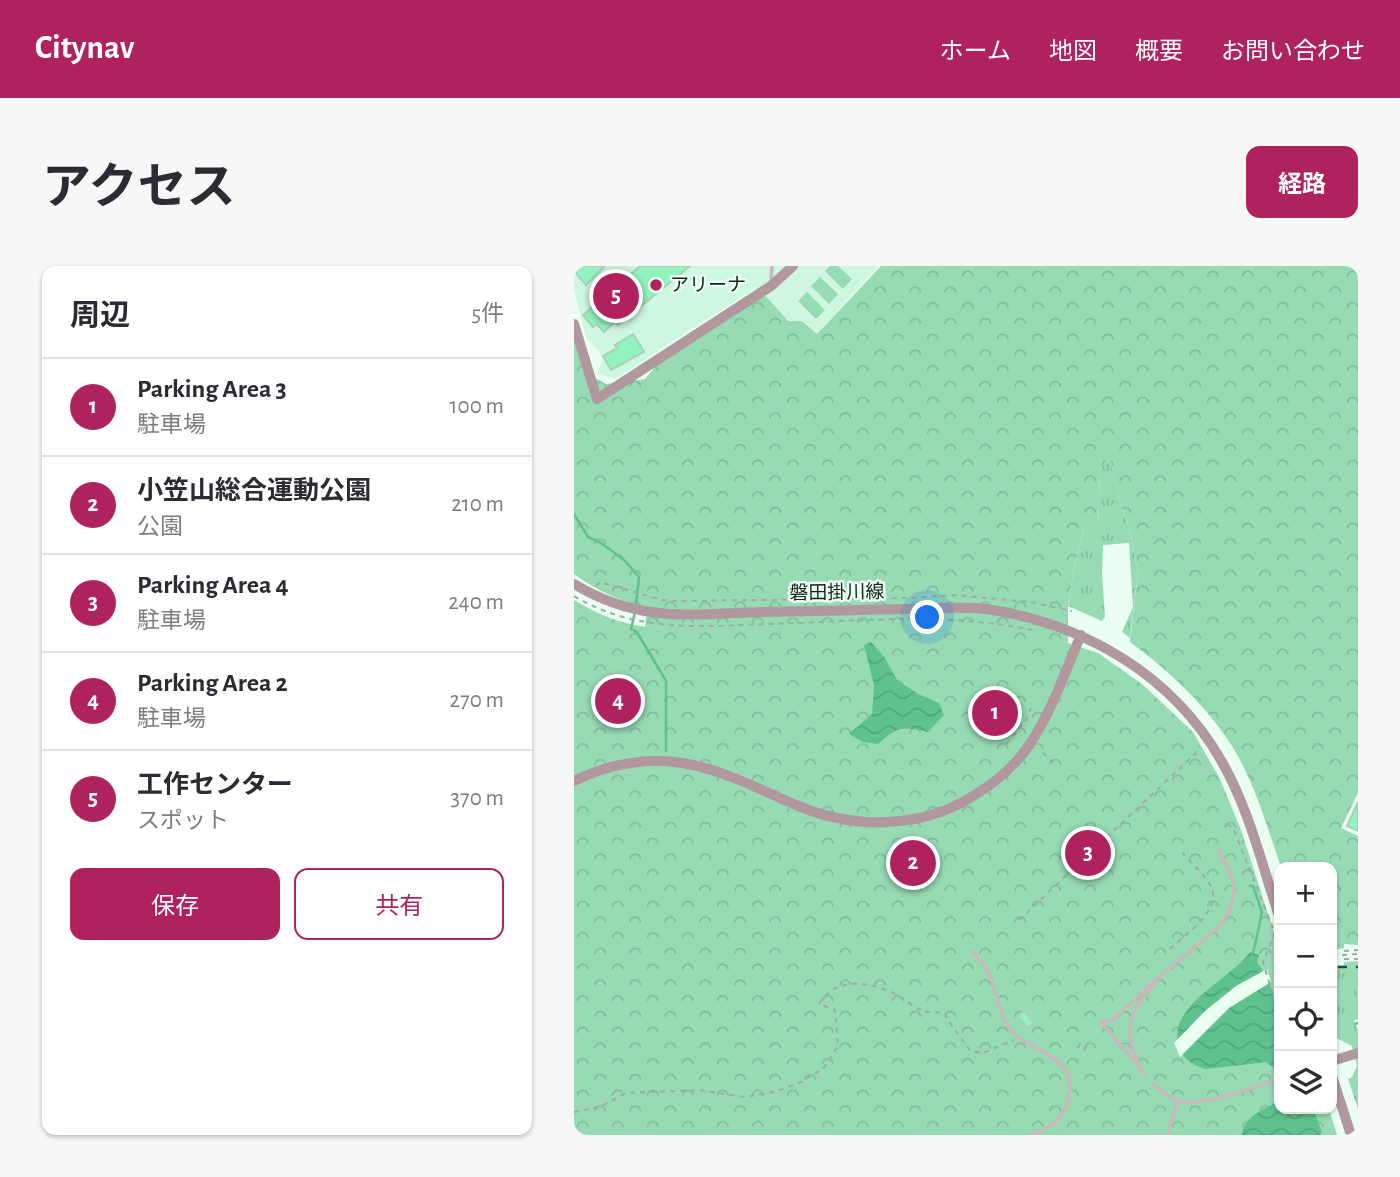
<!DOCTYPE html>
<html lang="ja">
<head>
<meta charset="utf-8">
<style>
  :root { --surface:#fff; --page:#f7f7f7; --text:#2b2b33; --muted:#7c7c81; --line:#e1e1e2; --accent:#af225e }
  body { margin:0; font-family:"Alegreya Sans","Noto Sans JP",sans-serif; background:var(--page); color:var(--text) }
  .controls { position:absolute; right:21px; bottom:21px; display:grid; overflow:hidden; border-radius:14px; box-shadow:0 2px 5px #0004 }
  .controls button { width:63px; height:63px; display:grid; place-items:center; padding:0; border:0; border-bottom:2px solid var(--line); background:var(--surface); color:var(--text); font:35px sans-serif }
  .you { position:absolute; left:354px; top:352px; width:24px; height:24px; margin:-18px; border:5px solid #fff; border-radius:50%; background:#1a73e8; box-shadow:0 0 0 10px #1a73e833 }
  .badge { display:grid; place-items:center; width:46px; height:46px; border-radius:50%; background:var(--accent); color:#fff; font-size:23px; font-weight:700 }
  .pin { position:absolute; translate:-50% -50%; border:4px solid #fff; box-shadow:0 2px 7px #0006 }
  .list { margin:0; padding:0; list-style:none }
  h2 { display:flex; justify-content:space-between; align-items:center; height:91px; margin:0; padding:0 28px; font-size:30px }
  h2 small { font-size:23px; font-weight:400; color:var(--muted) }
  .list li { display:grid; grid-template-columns:46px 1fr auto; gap:21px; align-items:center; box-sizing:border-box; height:98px; padding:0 28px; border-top:2px solid var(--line) }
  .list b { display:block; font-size:26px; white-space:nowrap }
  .list p { margin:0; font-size:23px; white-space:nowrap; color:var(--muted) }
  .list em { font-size:23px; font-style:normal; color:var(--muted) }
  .actions { display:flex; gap:14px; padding:21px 28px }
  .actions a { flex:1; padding:16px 0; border:2px solid var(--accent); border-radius:14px; text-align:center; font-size:24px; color:var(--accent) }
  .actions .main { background:var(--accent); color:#fff }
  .icon { flex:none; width:38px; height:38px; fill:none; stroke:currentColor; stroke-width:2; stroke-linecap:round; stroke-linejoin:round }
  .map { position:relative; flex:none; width:784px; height:869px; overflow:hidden; border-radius:14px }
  header { display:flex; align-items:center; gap:42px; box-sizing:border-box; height:98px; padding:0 35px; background:var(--accent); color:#fff }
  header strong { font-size:33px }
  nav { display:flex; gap:38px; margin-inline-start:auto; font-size:24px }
  .intro { display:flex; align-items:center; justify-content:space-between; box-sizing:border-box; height:168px; padding:0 42px }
  h1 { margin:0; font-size:49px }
  .button { padding:18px 32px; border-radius:14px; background:var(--accent); color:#fff; font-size:24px; font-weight:700 }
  main { display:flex; gap:42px; padding:0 42px }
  aside { flex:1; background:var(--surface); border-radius:14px; box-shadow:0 2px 5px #0004 }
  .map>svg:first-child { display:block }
  .built { fill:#cdf7de }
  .grass { fill:url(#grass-tufts) }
  .forest { fill:url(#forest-crowns) }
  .pitch { fill:#97dbb4 }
  .water { fill:url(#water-waves) }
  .pier { fill:#eafef2 }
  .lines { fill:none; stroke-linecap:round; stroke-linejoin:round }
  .stream { stroke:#5ec28e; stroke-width:2.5 }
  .building { fill:#91f4be; stroke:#acceba; stroke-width:2 }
  .path { stroke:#9bada3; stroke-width:2; stroke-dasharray:5 5; stroke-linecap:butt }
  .lane { stroke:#c9b8bc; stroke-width:3.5 }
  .secondary { stroke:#b1989e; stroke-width:10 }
  .rail { stroke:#334139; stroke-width:2.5; stroke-dasharray:9 9; stroke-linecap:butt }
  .poi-dot { fill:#af225e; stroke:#eafef2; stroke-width:2.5 }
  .labels { text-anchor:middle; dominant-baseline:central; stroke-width:5; stroke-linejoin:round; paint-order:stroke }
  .poi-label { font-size:19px; fill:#15221b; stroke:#eafef2; text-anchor:start }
  .street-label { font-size:19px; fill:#15221b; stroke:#eafef2 }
</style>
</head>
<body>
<header>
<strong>Citynav</strong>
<nav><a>ホーム</a><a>地図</a><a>概要</a><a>お問い合わせ</a></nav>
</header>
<div class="intro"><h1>アクセス</h1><a class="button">経路</a></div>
<main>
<aside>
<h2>周辺<small>5件</small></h2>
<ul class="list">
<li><span class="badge">1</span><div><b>Parking Area 3</b><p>駐車場</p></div><em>100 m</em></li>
<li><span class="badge">2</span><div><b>小笠山総合運動公園</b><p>公園</p></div><em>210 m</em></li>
<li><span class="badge">3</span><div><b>Parking Area 4</b><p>駐車場</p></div><em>240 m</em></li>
<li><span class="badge">4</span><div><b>Parking Area 2</b><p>駐車場</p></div><em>270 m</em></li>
<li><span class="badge">5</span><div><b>工作センター</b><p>スポット</p></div><em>370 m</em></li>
</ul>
<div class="actions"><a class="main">保存</a><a>共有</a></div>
</aside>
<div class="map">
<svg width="784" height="869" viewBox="0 0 784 869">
  <defs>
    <pattern id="grass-tufts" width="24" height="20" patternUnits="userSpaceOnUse" patternTransform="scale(1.75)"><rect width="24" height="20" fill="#97dbb4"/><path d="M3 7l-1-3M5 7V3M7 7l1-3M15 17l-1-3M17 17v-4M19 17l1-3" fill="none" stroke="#81bc9a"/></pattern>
    <pattern id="forest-crowns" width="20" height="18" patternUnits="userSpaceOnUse" patternTransform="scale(1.75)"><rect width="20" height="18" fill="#97dbb4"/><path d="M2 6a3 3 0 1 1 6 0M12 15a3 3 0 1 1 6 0" fill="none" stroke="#81bc9a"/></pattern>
    <pattern id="water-waves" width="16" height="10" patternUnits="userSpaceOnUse" patternTransform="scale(1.75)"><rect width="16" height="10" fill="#5ec28e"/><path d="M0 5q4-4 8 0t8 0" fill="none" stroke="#51a67a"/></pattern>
  </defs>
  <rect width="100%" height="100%" fill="#eafef2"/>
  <path class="built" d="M 0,0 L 304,0 L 243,68 L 228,55 L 214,55 L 180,23 L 41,113 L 24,108 L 29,90 L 12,71 L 0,23 Z"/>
  <path class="grass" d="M 535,186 L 545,232 L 557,269 L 564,307 L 556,372 L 548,366 L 559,341 L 555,277 L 529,279 L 528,307 L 531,351 L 528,355 L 494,340 L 500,302 L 510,262 L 524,261 L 526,206 Z
    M 784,695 L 784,753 L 780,755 L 784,764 L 784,843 L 774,813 L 778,811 L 783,800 L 778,780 L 759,770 L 758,767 L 758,698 L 762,700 L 770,699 L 770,696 Z"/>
  <path class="forest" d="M 307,0 L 784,0 L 784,527 L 767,562 L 784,570 L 784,679 L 770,678 L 770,682 L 758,684 L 758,601 L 707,601 C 693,561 681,517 658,480 C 632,439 595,405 556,376 L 564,307 L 557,269 L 545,232 L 535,188 L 526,206 L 524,262 L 510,262 L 500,302 L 494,340 L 494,377 L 524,387 L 568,418 L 619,466 L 646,513 L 667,564 L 705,682 L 705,843 L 755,843 L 763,869 L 0,869 L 0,334 C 23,348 45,357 71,361 L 73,342 C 46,335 23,325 0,308 L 0,58 L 21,112 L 32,118 L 71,113 L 91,89 L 188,26 L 214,55 L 228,55 L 243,68 Z"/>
  <path class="pitch" d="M 256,0 L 264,0 L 278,13 L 269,23 L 251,5 Z
    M 246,11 L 264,28 L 255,38 L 237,20 Z
    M 233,26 L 251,44 L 242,53 L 224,35 Z"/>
  <path class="water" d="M 297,376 L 311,392 L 323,414 L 344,428 L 365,437 L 370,449 L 354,466 C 328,460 324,460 304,478 L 289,476 L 275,468 L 298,448 L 300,419 L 290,379 Z
    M 676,686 L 685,689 L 683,696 C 707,726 705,769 705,806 L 692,796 L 632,803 C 621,800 611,795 606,784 C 588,741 657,714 676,686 Z
    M 705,834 L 705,843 L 739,843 L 748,866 L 746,869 L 668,869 C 670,849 691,844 705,834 Z"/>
  <path class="pier" d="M 693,703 L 697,716 L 655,742 L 606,791 L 600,777 L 631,745 L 662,720 Z"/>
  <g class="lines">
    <path class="stream" d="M 0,248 L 14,271 L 27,277 L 50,294 L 65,311 L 62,339
      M 61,346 L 57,363 L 63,366 L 92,415 L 92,485
      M 676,620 L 679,620 L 688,646 L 679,688
      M 781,758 L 784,757"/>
  </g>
  <path class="building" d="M 0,0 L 31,0 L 12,19 L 0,5 Z
    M 66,0 L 116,0 L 44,59 L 41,56 L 30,66 L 23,58 L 19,61 L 9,49 Z
    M 59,68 L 70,86 L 37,104 L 29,90 L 43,82 L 41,79 Z
    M 784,536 L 784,565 L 773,560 Z
    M 450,745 L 460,757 L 454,762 L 444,750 Z"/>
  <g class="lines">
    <path class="path" d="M 22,320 L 26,316 L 88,334 L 104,335 L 337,332 L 381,329 L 456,336 L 498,345
      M 0,330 C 64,368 127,360 197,358 C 283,355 373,346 458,364
      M 432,478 L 452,454 L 457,442
      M 469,487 L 479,496
      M 653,558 L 659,562 L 701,667 L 689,696 L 705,749
      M 445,654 L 622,487 L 625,480
      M 596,683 C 611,668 652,643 635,617 C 628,607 618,597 609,588 L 611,586
      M 770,685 L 784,684
      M 768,689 L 784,688
      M 770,693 L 784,693
      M 504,782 L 508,774
      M 510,785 L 514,777
      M 0,846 L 25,841 L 52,827 L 125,824 L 171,831 L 199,826 L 223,818 L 249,803 L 264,780 L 261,744 L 245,738 C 262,709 300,716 325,730 C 333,734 340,742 349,745 C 355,747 364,746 371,747 C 377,762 388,771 396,785 L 409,787 L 440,774"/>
    <path class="lane" d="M 197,15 L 198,0
      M 399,685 C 409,696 416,707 420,722 C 425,736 426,749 435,762 C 454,788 506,786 494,834 C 489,855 475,862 457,869
      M 527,756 L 539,754 L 577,718 L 648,658 C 666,628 662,612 644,585
      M 527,756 L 571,808
      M 565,800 C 548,760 555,747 583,715
      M 579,818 C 586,824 593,831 602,834 C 626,843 681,821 705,813
      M 594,869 L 603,835"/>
    <path class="secondary" d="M 0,58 L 23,133 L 197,20 L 219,0
      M 0,318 C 67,358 116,348 190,346 C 238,345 285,344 333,343 C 359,343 386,340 412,343 C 510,357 599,409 648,496 C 675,543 688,599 705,650
      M 0,515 C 37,497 78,490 119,499 C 157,507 192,527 227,541 C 278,562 338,562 387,537 C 413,523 439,504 455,479 C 478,446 491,405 507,369
      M 758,795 L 784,787
      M 758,810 L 777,869"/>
    <path class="rail" d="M 764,701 L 784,701"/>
  </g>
  <circle class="poi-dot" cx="82" cy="19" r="7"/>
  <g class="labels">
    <g class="poi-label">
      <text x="96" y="19">アリーナ</text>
    </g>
    <g class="street-label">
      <text transform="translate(263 327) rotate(-1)">磐田掛川線</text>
    </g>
  </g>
</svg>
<div class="controls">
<button>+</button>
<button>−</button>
<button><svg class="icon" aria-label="locate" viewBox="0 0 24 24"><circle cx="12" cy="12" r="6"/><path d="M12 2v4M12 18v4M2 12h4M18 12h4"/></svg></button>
<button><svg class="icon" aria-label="layers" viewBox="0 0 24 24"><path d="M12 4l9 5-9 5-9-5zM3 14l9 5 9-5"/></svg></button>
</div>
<div class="you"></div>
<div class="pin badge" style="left:421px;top:447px">1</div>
<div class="pin badge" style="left:339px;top:597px">2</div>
<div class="pin badge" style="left:514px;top:587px">3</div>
<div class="pin badge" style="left:44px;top:435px">4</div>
<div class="pin badge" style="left:42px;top:30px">5</div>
</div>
</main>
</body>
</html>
